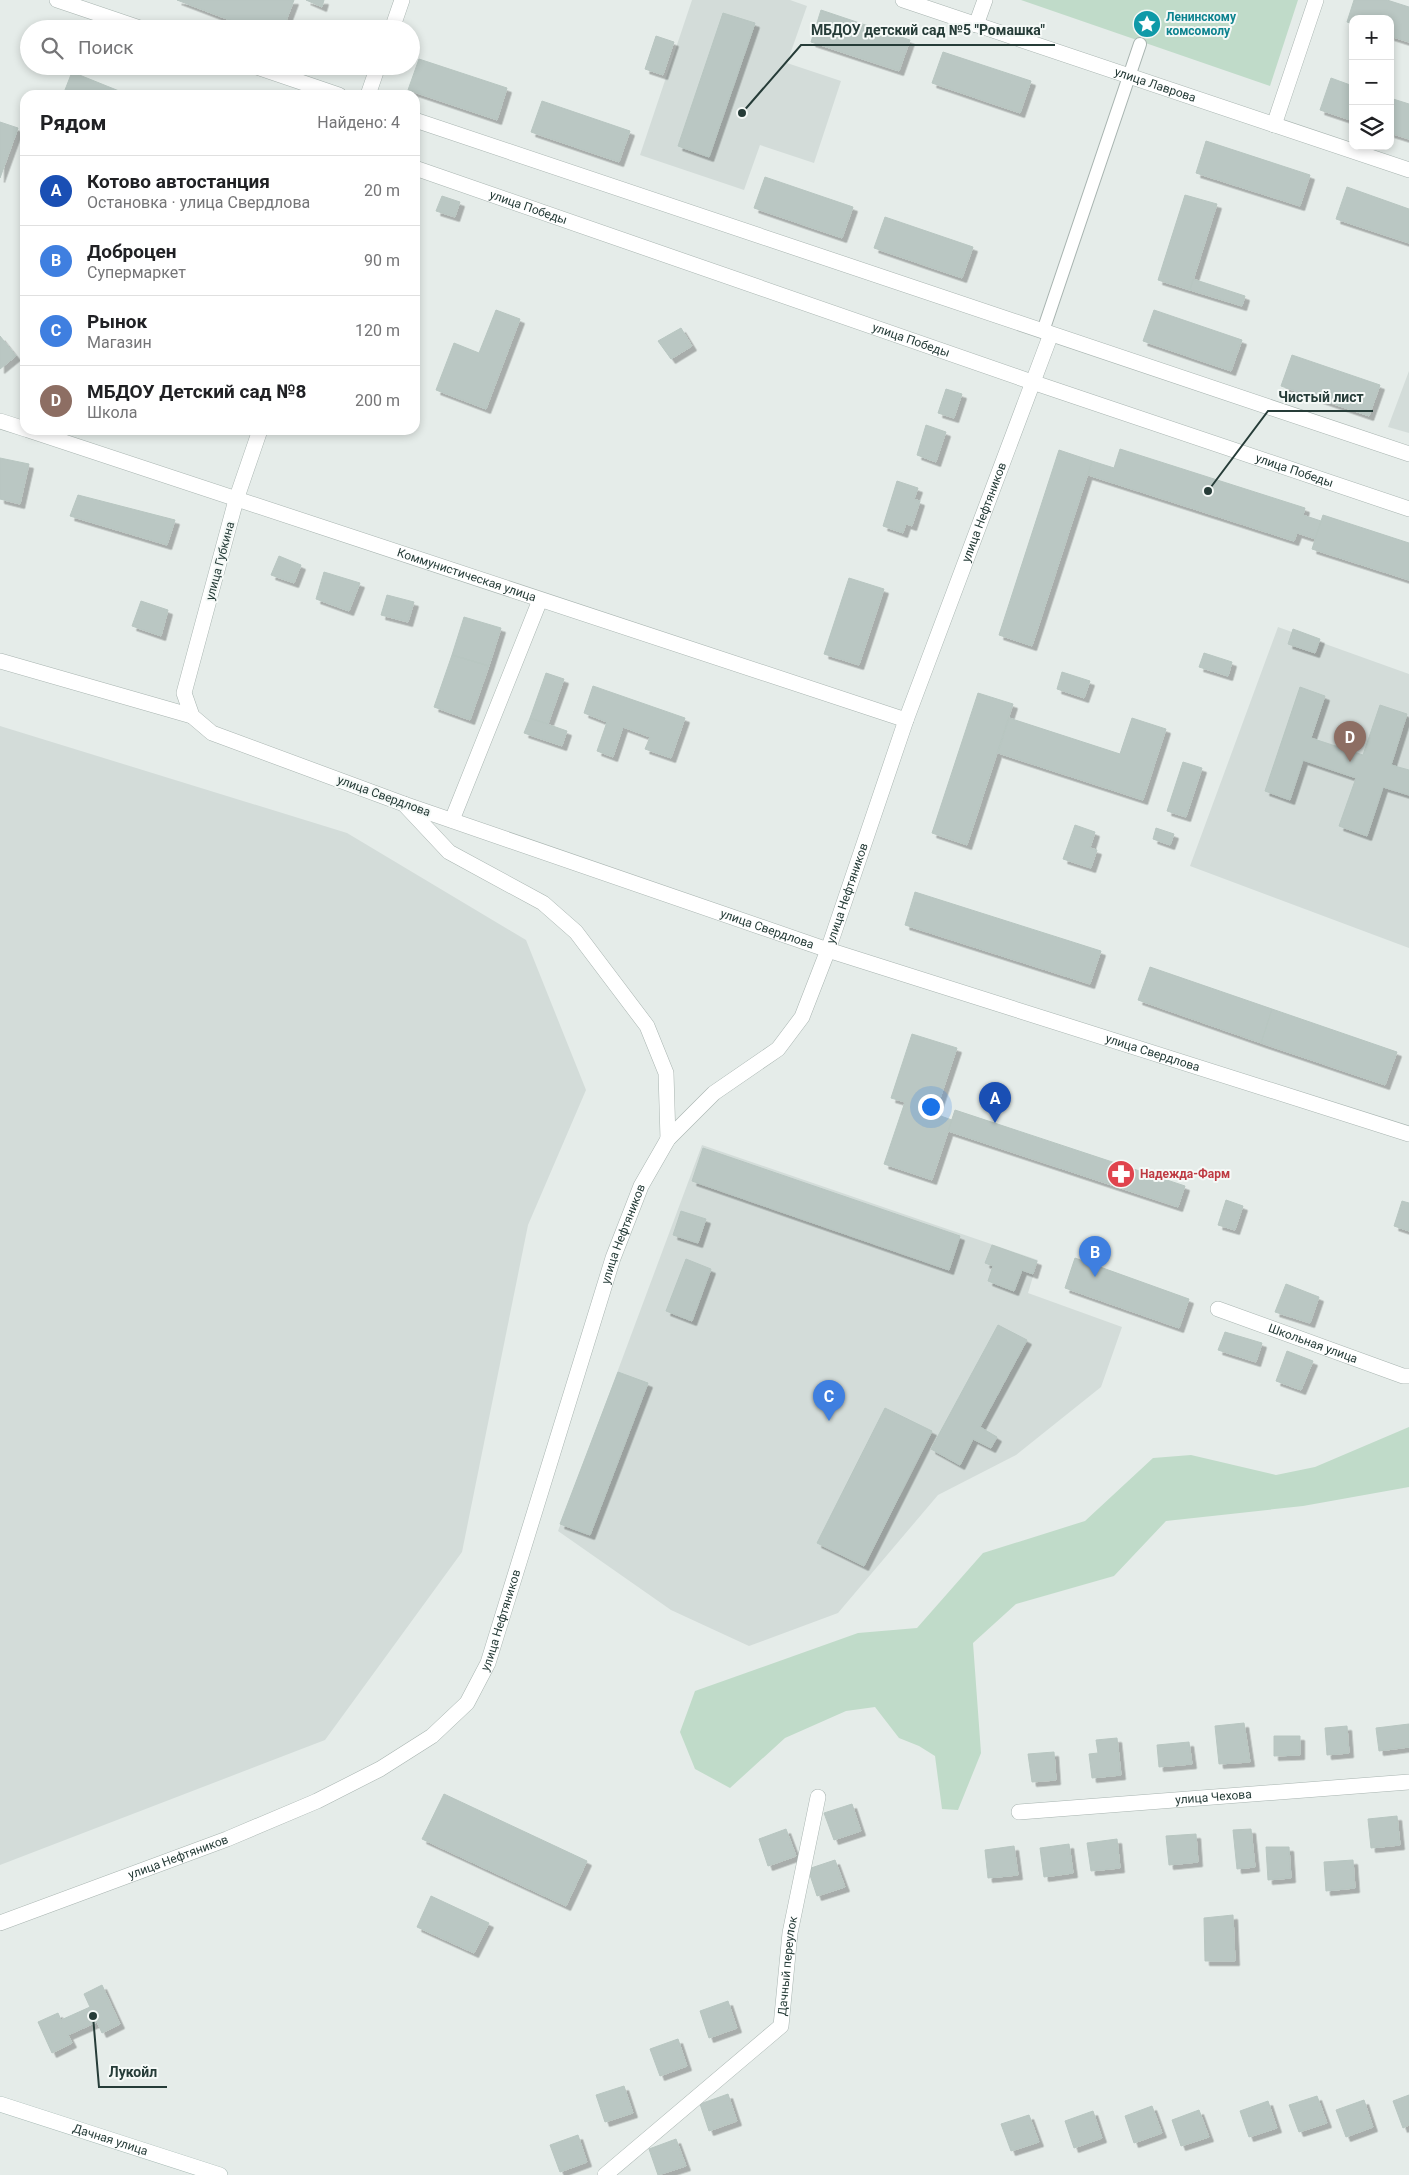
<!DOCTYPE html>
<html lang="ru">
<head>
<meta charset="utf-8">
<style>
  :root { --surface:#fff; --page:#f6f6f6; --text:#202124; --muted:#757577; --line:#e0e0e0; --accent:#0b8043 }
  body { margin:0; font-family:Roboto,sans-serif; background:var(--page); color:var(--text) }
  .controls { position:absolute; right:15px; top:15px; display:grid; overflow:hidden; border-radius:10px; box-shadow:0 2px 8px #0003 }
  .controls button { width:45px; height:45px; display:grid; place-items:center; padding:0; border:0; border-bottom:1px solid var(--line); background:var(--surface); color:var(--text); font:25px sans-serif }
  .you { position:absolute; left:930px; top:1106px; width:18px; height:18px; margin:-12px; border:4px solid #fff; border-radius:50%; background:#1a73e8; box-shadow:0 0 0 8px #1a73e833 }
  .badge { display:grid; place-items:center; width:32px; height:32px; border-radius:50%; background:var(--accent); color:#fff; font-size:16px; font-weight:700 }
  .pin { position:absolute; translate:-50% -41px; filter:drop-shadow(0 1px 2px #0008) }
  .pin::after { content:''; position:absolute; top:26px; width:18px; height:15px; background:inherit; clip-path:polygon(0 0,100% 0,50% 100%) }
  .list { margin:0; padding:0; list-style:none }
  h2 { display:flex; justify-content:space-between; align-items:center; height:65px; margin:0; padding:0 20px; font-size:21px }
  h2 small { font-size:16px; font-weight:400; color:var(--muted) }
  .list li { display:grid; grid-template-columns:32px 1fr auto; gap:15px; align-items:center; box-sizing:border-box; height:70px; padding:0 20px; border-top:1px solid var(--line) }
  .list b { display:block; font-size:19px; white-space:nowrap }
  .list p { margin:0; font-size:16px; white-space:nowrap; color:var(--muted) }
  .list em { font-size:16px; font-style:normal; color:var(--muted) }
  .icon { flex:none; width:28px; height:28px; fill:none; stroke:currentColor; stroke-width:2; stroke-linecap:round; stroke-linejoin:round }
  .map { position:relative; flex:none; width:1409px; height:2175px; overflow:hidden }
  .search { position:absolute; background:var(--surface); box-shadow:0 2px 8px #0003; left:20px; top:20px; width:400px; height:55px; display:flex; align-items:center; gap:12px; box-sizing:border-box; padding:0 18px; border-radius:28px; color:var(--muted); font-size:19px }
  .panel { position:absolute; background:var(--surface); box-shadow:0 2px 8px #0003; left:20px; top:90px; width:400px; height:345px; border-radius:15px }
  .map>svg:first-child { display:block }
  .built { fill:#d3dcd9 }
  .green { fill:#c0dbc9 }
  .building { fill:#bac7c3; stroke:#b8c6c1; filter:url(#shadow) }
  .lines { fill:none; stroke-linecap:round; stroke-linejoin:round }
  .pedestrian-casing { stroke:#a8b4b0; stroke-width:14 }
  .minor-casing { stroke:#a8b4b0; stroke-width:16 }
  .tertiary-casing { stroke:#a8b4b0; stroke-width:16 }
  .secondary-casing { stroke:#a4b7b2; stroke-width:16 }
  .pedestrian { stroke:#fff; stroke-width:12 }
  .minor { stroke:#fff; stroke-width:15 }
  .tertiary { stroke:#fff; stroke-width:15 }
  .secondary { stroke:#fff; stroke-width:15 }
  .labels { text-anchor:middle; dominant-baseline:central; stroke-width:4; stroke-linejoin:round; paint-order:stroke }
  .culture-label { font-size:12px; font-weight:bold; fill:#0d838f; stroke:#f5f9f7; text-anchor:start }
  .street-label { font-size:12px; fill:#263c38; stroke:#f5f9f7 }
  .health-label { font-size:12px; font-weight:bold; fill:#be3a42; stroke:#f5f9f7; text-anchor:start }
  .leader { fill:none; stroke:#263c38; stroke-width:2 }
  .callout-dot { fill:#263c38; stroke:#f5f9f7; stroke-width:2 }
  .callout-label { font-size:14px; text-anchor:middle; font-weight:bold; fill:#263c38; stroke:#f5f9f7; stroke-width:4; stroke-linejoin:round; paint-order:stroke }
</style>
</head>
<body>
<div class="map">
<svg width="1409" height="2175" viewBox="0 0 1409 2175">
  <defs>
    <filter id="shadow"><feDropShadow dx="4.5" dy="4.5" stdDeviation="0" flood-color="#0004"/></filter>
  </defs>
  <rect width="100%" height="100%" fill="#e5ece9"/>
  <path class="built" d="M 692,0 L 790,0 L 807,6 L 787,63 L 841,81 L 814,163 L 760,145 L 744,190 L 640,155 Z
    M 1409,371 L 1409,433 L 1388,427 Z
    M 1278,627 L 1409,674 L 1409,948 L 1190,866 Z
    M 0,726 L 347,833 L 526,940 L 586,1090 L 528,1225 L 462,1552 L 325,1740 L 0,1865 Z
    M 702,1145 L 1038,1260 L 1028,1293 L 1122,1327 L 1101,1387 L 1016,1455 L 938,1495 L 838,1613 L 749,1646 L 671,1610 L 558,1531 Z"/>
  <path class="green" d="M 1021,0 L 1298,0 L 1270,86 Z
    M 1409,1427 L 1409,1487 L 1303,1506 L 1166,1521 L 1114,1576 L 1016,1604 L 973,1643 L 981,1753 L 958,1810 L 942,1809 L 935,1756 L 919,1746 L 899,1738 L 875,1707 L 846,1711 L 785,1738 L 730,1788 L 695,1769 L 680,1732 L 695,1691 L 858,1633 L 917,1628 L 983,1553 L 1085,1521 L 1153,1458 L 1191,1455 L 1276,1475 L 1315,1467 Z"/>
  <path class="building" d="M 177,0 L 294,0 L 283,29 L 253,29 Z
    M 306,0 L 324,0 L 322,7 Z
    M 1354,0 L 1387,0 L 1409,7 L 1409,42 L 1390,36 L 1390,19 L 1353,19 L 1353,24 L 1347,22 Z
    M 821,10 L 910,40 L 899,71 L 811,42 Z
    M 723,13 L 755,23 L 709,157 L 678,146 Z
    M 656,36 L 674,42 L 663,75 L 645,69 Z
    M 943,52 L 1031,81 L 1020,113 L 932,83 Z
    M 419,59 L 507,88 L 497,120 L 408,90 Z
    M 72,72 L 129,95 L 63,95 Z
    M 1331,78 L 1353,86 L 1353,121 L 1320,110 Z
    M 1390,98 L 1409,104 L 1409,139 L 1390,133 Z
    M 542,101 L 630,131 L 619,162 L 531,132 Z
    M 0,122 L 18,128 L 0,178 Z
    M 1206,141 L 1310,175 L 1300,206 L 1196,173 Z
    M 765,177 L 853,207 L 842,238 L 754,208 Z
    M 1347,187 L 1409,209 L 1409,243 L 1336,219 Z
    M 1185,195 L 1217,204 L 1190,290 L 1158,280 Z
    M 442,196 L 460,202 L 455,217 L 436,211 Z
    M 885,217 L 973,247 L 962,278 L 874,248 Z
    M 1193,279 L 1245,296 L 1242,306 L 1190,290 Z
    M 496,310 L 520,319 L 486,409 L 436,390 L 454,343 L 479,353 Z
    M 1154,310 L 1242,340 L 1231,371 L 1143,341 Z
    M 681,328 L 692,346 L 671,359 L 658,341 Z
    M 0,336 L 16,356 L 0,369 Z
    M 1292,355 L 1380,385 L 1369,416 L 1281,386 Z
    M 946,389 L 962,394 L 954,418 L 938,413 Z
    M 926,425 L 946,432 L 936,462 L 917,455 Z
    M 1120,449 L 1305,508 L 1303,515 L 1321,521 L 1315,539 L 1297,533 L 1294,541 L 1088,475 L 1092,461 L 1114,468 Z
    M 1059,450 L 1092,461 L 1032,646 L 999,635 Z
    M 0,458 L 29,464 L 20,504 L 0,499 Z
    M 897,481 L 918,488 L 914,499 L 920,501 L 912,526 L 906,524 L 903,533 L 883,526 Z
    M 78,495 L 175,520 L 167,545 L 70,516 Z
    M 1323,515 L 1409,543 L 1409,580 L 1312,549 Z
    M 279,556 L 301,565 L 294,583 L 271,575 Z
    M 324,572 L 360,583 L 349,611 L 316,599 Z
    M 849,578 L 884,589 L 859,665 L 824,654 Z
    M 387,595 L 414,602 L 408,622 L 381,615 Z
    M 141,601 L 168,610 L 161,636 L 132,626 Z
    M 464,617 L 501,628 L 489,666 L 452,655 Z
    M 1293,629 L 1320,639 L 1315,653 L 1288,644 Z
    M 1204,653 L 1232,662 L 1228,676 L 1199,667 Z
    M 452,655 L 489,666 L 470,720 L 434,707 Z
    M 1062,672 L 1090,681 L 1084,698 L 1057,689 Z
    M 546,673 L 564,679 L 548,724 L 530,718 Z
    M 593,686 L 685,718 L 671,758 L 645,749 L 650,737 L 623,727 L 613,757 L 597,751 L 607,722 L 584,713 Z
    M 1300,687 L 1325,696 L 1311,738 L 1363,755 L 1380,705 L 1407,714 L 1391,765 L 1409,770 L 1409,795 L 1383,787 L 1367,836 L 1339,826 L 1356,778 L 1303,760 L 1290,800 L 1265,791 Z
    M 978,693 L 1013,704 L 967,845 L 932,833 Z
    M 530,718 L 567,731 L 562,746 L 524,733 Z
    M 1009,718 L 1120,754 L 1132,718 L 1166,729 L 1143,800 L 998,753 Z
    M 1183,762 L 1202,768 L 1186,817 L 1167,811 Z
    M 1075,825 L 1095,832 L 1090,848 L 1097,850 L 1091,868 L 1063,859 Z
    M 1156,828 L 1174,834 L 1170,845 L 1153,839 Z
    M 915,892 L 1101,951 L 1090,984 L 905,925 Z
    M 1150,967 L 1272,1009 L 1261,1043 L 1138,1000 Z
    M 1272,1009 L 1397,1052 L 1385,1085 L 1261,1043 Z
    M 912,1034 L 957,1048 L 935,1114 L 952,1120 L 932,1180 L 884,1164 L 905,1102 L 891,1098 Z
    M 955,1110 L 1185,1186 L 1178,1207 L 948,1131 Z
    M 703,1148 L 960,1236 L 949,1270 L 692,1181 Z
    M 1226,1200 L 1243,1206 L 1235,1230 L 1218,1225 Z
    M 1402,1201 L 1409,1203 L 1409,1231 L 1394,1226 Z
    M 681,1211 L 706,1219 L 698,1243 L 673,1235 Z
    M 992,1245 L 1037,1261 L 1033,1274 L 1022,1270 L 1014,1291 L 988,1281 L 993,1266 L 985,1263 Z
    M 1075,1258 L 1189,1299 L 1179,1328 L 1065,1288 Z
    M 686,1259 L 711,1269 L 692,1321 L 666,1311 Z
    M 1286,1284 L 1319,1297 L 1310,1323 L 1275,1312 Z
    M 998,1325 L 1027,1340 L 980,1427 L 997,1437 L 991,1448 L 973,1439 L 960,1465 L 931,1449 Z
    M 1225,1332 L 1262,1343 L 1256,1362 L 1218,1350 Z
    M 1287,1351 L 1313,1361 L 1301,1390 L 1276,1381 Z
    M 618,1372 L 648,1383 L 590,1535 L 560,1524 Z
    M 885,1408 L 932,1431 L 864,1566 L 817,1543 Z
    M 1244,1723 L 1250,1762 L 1219,1764 L 1215,1726 Z
    M 1409,1724 L 1409,1747 L 1379,1751 L 1376,1728 Z
    M 1347,1726 L 1349,1753 L 1327,1755 L 1325,1728 Z
    M 1274,1736 L 1300,1736 L 1300,1755 L 1274,1756 Z
    M 1117,1738 L 1121,1775 L 1092,1778 L 1089,1754 L 1098,1753 L 1096,1740 Z
    M 1189,1742 L 1192,1764 L 1159,1767 L 1157,1745 Z
    M 1054,1752 L 1056,1780 L 1032,1782 L 1028,1754 Z
    M 444,1794 L 587,1861 L 566,1906 L 422,1839 Z
    M 852,1804 L 861,1831 L 834,1840 L 824,1813 Z
    M 1397,1816 L 1400,1845 L 1371,1848 L 1368,1819 Z
    M 786,1829 L 796,1856 L 768,1866 L 759,1839 Z
    M 1251,1829 L 1255,1867 L 1237,1869 L 1233,1830 Z
    M 1196,1834 L 1198,1862 L 1169,1865 L 1166,1836 Z
    M 1117,1839 L 1120,1868 L 1091,1871 L 1087,1843 Z
    M 1069,1844 L 1073,1873 L 1044,1877 L 1040,1848 Z
    M 1014,1846 L 1018,1875 L 988,1878 L 985,1850 Z
    M 1266,1847 L 1289,1847 L 1291,1878 L 1268,1880 Z
    M 835,1860 L 845,1887 L 817,1896 L 808,1869 Z
    M 1353,1860 L 1355,1888 L 1326,1891 L 1324,1862 Z
    M 431,1896 L 489,1923 L 474,1953 L 417,1927 Z
    M 1233,1915 L 1235,1961 L 1205,1961 L 1204,1918 Z
    M 102,1985 L 120,2024 L 102,2033 L 97,2022 L 68,2035 L 72,2043 L 52,2053 L 38,2022 L 58,2013 L 61,2020 L 90,2007 L 84,1994 Z
    M 728,2001 L 737,2028 L 709,2038 L 700,2011 Z
    M 678,2039 L 687,2066 L 660,2076 L 650,2049 Z
    M 624,2086 L 633,2113 L 605,2122 L 596,2095 Z
    M 728,2094 L 737,2121 L 709,2131 L 700,2104 Z
    M 1409,2095 L 1409,2125 L 1403,2128 L 1393,2101 Z
    M 1317,2096 L 1327,2123 L 1299,2132 L 1289,2105 Z
    M 1364,2100 L 1373,2127 L 1346,2137 L 1336,2110 Z
    M 1268,2101 L 1277,2128 L 1249,2137 L 1240,2111 Z
    M 1152,2106 L 1162,2133 L 1134,2143 L 1125,2116 Z
    M 1199,2110 L 1209,2137 L 1181,2146 L 1172,2120 Z
    M 1093,2111 L 1102,2138 L 1074,2148 L 1065,2121 Z
    M 1029,2115 L 1039,2142 L 1011,2151 L 1001,2124 Z
    M 578,2135 L 587,2162 L 560,2172 L 550,2145 Z
    M 676,2139 L 686,2166 L 658,2175 L 649,2149 Z"/>
  <g class="lines">
    <defs>
      <path id="pedestrian" d="M 1043,331 L 1140,44"/>
      <g id="minor">
        <path id="s1" d="M 903,0 L 1409,170"/>
        <path d="M 976,25 L 985,0"/>
        <path d="M 1274,125 L 1316,0"/>
        <path d="M 0,421 L 25,429"/>
        <path id="s2" d="M 28,430 L 906,720"/>
        <path d="M 0,661 L 192,716"/>
        <path id="s3" d="M 404,804 L 828,950 L 1409,1134"/>
        <path d="M 452,820 L 540,600"/>
        <path id="s4" d="M 1218,1309 L 1403,1376 L 1409,1376"/>
        <path id="s5" d="M 1019,1812 L 1409,1782"/>
        <path id="s6" d="M 605,2175 L 781,2026 L 790,1933 L 818,1797"/>
      </g>
      <g id="tertiary">
        <path d="M 57,0 L 143,29"/>
        <path d="M 392,29 L 402,0"/>
        <path d="M 254,66 L 339,95"/>
        <path d="M 368,95 L 378,66"/>
        <path d="M 415,120 L 1409,454"/>
        <path id="s7" d="M 415,168 L 1032,382 L 1409,509"/>
        <path d="M 260,430 L 236,500 L 184,693 L 192,716 L 212,733 L 404,804 L 449,852 L 543,903 L 576,932 L 647,1026 L 666,1073 L 668,1139"/>
        <path id="s8" d="M 0,1923 L 227,1839 L 317,1801 L 380,1769 L 432,1736 L 467,1703 L 488,1663 L 613,1258 L 641,1186 L 668,1139 L 714,1093 L 778,1049 L 802,1017 L 828,950 L 906,720 L 1051,334"/>
      </g>
      <g id="secondary">
        <path id="s9" d="M 0,2104 L 220,2175"/>
      </g>
    </defs>
    <use href="#pedestrian" class="pedestrian-casing"/>
    <use href="#minor" class="minor-casing"/>
    <use href="#tertiary" class="tertiary-casing"/>
    <use href="#secondary" class="secondary-casing"/>
    <use href="#pedestrian" class="pedestrian"/>
    <use href="#minor" class="minor"/>
    <use href="#tertiary" class="tertiary"/>
    <use href="#secondary" class="secondary"/>
  </g>
  <defs>
    <symbol id="sight-disc" viewBox="-11 -11 22 22"><circle r="9.5" fill="#0f9aa8" stroke="#f5f9f7"/><path d="M0-6L1.8-2.2L6-1.7L2.9 1.2L3.7 5.4L0 3.3L-3.7 5.4L-2.9 1.2L-6-1.7L-1.8-2.2Z" fill="#fff"/></symbol>
    <symbol id="pharmacy-disc" viewBox="-11 -11 22 22"><circle r="9.5" fill="#e0444e" stroke="#f5f9f7"/><path d="M-2-6h4v4h4v4h-4v4h-4v-4h-4v-4h4Z" fill="#fff"/></symbol>
  </defs>
  <g fill-rule="evenodd">
    <use href="#sight-disc" x="1131" y="8" width="32" height="32"/>
    <use href="#pharmacy-disc" x="1105" y="1158" width="32" height="32"/>
  </g>
  <g class="labels">
    <g class="culture-label">
      <text x="1166" y="17">Ленинскому<tspan x="1166" dy="14">комсомолу</tspan></text>
    </g>
    <g class="street-label">
      <text stroke="none"><textPath href="#s1" startOffset="266">улица Лаврова</textPath></text>
      <text stroke="none"><textPath href="#s7" startOffset="120">улица Победы</textPath></text>
      <text stroke="none"><textPath href="#s7" startOffset="525">улица Победы</textPath></text>
      <text stroke="none"><textPath href="#s7" startOffset="930">улица Победы</textPath></text>
      <text stroke="none"><textPath href="#s8" startOffset="1840">улица Нефтяников</textPath></text>
      <text transform="translate(220 561) rotate(-75)">улица Губкина</text>
      <text stroke="none"><textPath href="#s2" startOffset="462">Коммунистическая улица</textPath></text>
      <text transform="translate(384 796) rotate(20)">улица Свердлова</text>
      <text stroke="none"><textPath href="#s8" startOffset="1435">улица Нефтяников</textPath></text>
      <text stroke="none"><textPath href="#s3" startOffset="384">улица Свердлова</textPath></text>
      <text stroke="none"><textPath href="#s3" startOffset="789">улица Свердлова</textPath></text>
      <text stroke="none"><textPath href="#s8" startOffset="1015">улица Нефтяников</textPath></text>
      <text stroke="none"><textPath href="#s4" startOffset="101">Школьная улица</textPath></text>
      <text stroke="none"><textPath href="#s8" startOffset="610">улица Нефтяников</textPath></text>
      <text stroke="none"><textPath href="#s5" startOffset="195">улица Чехова</textPath></text>
      <text stroke="none"><textPath href="#s8" startOffset="190">улица Нефтяников</textPath></text>
      <text stroke="none"><textPath href="#s6" startOffset="291">Дачный переулок</textPath></text>
      <text stroke="none"><textPath href="#s9" startOffset="116">Дачная улица</textPath></text>
    </g>
    <g class="health-label">
      <text x="1140" y="1174">Надежда-Фарм</text>
    </g>
  </g>
  <path class="leader" d="M742 113L801 45H1055M1208 491L1268 411H1373M93 2016L99 2087H167"/>
  <g class="callout-dot">
    <circle cx="742" cy="113" r="5"/>
    <circle cx="1208" cy="491" r="5"/>
    <circle cx="93" cy="2016" r="5"/>
  </g>
  <g class="callout-label">
    <text x="928" y="35">МБДОУ детский сад №5 "Ромашка"</text>
    <text x="1321" y="402">Чистый лист</text>
    <text x="133" y="2077">Лукойл</text>
  </g>
</svg>
<div class="controls">
<button>+</button>
<button>−</button>
<button><svg class="icon" aria-label="layers" viewBox="0 0 24 24"><path d="M12 4l9 5-9 5-9-5zM3 14l9 5 9-5"/></svg></button>
</div>
<div class="you"></div>
<div class="pin badge" style="left:995px;top:1123px;background:#1a4fb4">A</div>
<div class="pin badge" style="left:1095px;top:1277px;background:#3f7fe0">B</div>
<div class="pin badge" style="left:829px;top:1421px;background:#3f7fe0">C</div>
<div class="pin badge" style="left:1350px;top:762px;background:#8d6e63">D</div>
<div class="search"><svg class="icon" aria-label="search" viewBox="0 0 24 24"><circle cx="10" cy="10" r="6"/><path d="M15 15l6 6"/></svg>Поиск</div>
<section class="panel">
<h2>Рядом<small>Найдено: 4</small></h2>
<ul class="list">
<li><span class="badge" style="background:#1a4fb4">A</span><div><b>Котово автостанция</b><p>Остановка · улица Свердлова</p></div><em>20 m</em></li>
<li><span class="badge" style="background:#3f7fe0">B</span><div><b>Доброцен</b><p>Супермаркет</p></div><em>90 m</em></li>
<li><span class="badge" style="background:#3f7fe0">C</span><div><b>Рынок</b><p>Магазин</p></div><em>120 m</em></li>
<li><span class="badge" style="background:#8d6e63">D</span><div><b>МБДОУ Детский сад №8</b><p>Школа</p></div><em>200 m</em></li>
</ul>
</section>
</div>
</body>
</html>
